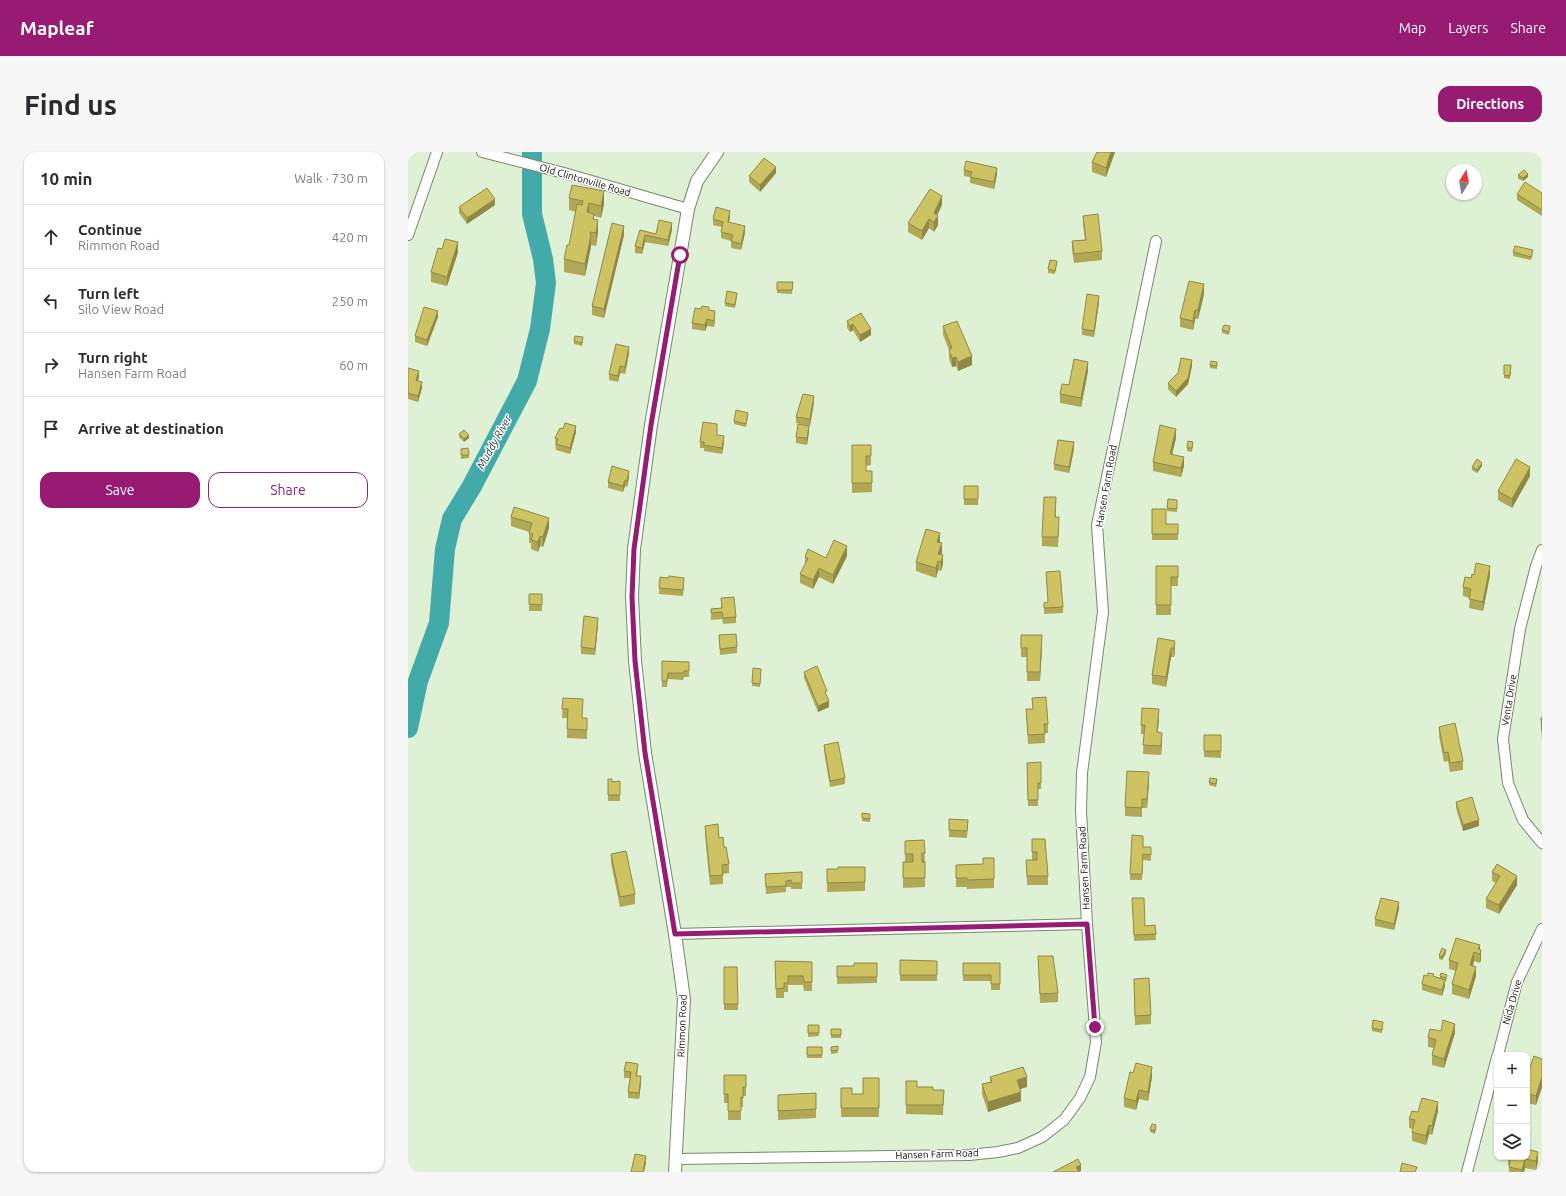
<!DOCTYPE html>
<html lang="en">
<head>
<meta charset="utf-8">
<style>
  :root { --surface:#fff; --page:#f7f7f7; --text:#2b2b33; --muted:#7c7c81; --line:#e1e1e2; --accent:#971a73 }
  body { margin:0; font-family:Ubuntu,sans-serif; background:var(--page); color:var(--text) }
  .controls { position:absolute; right:12px; bottom:12px; display:grid; overflow:hidden; border-radius:8px; box-shadow:0 1px 3px #0004 }
  .controls button { width:36px; height:36px; display:grid; place-items:center; padding:0; border:0; border-bottom:1px solid var(--line); background:var(--surface); color:var(--text); font:20px sans-serif }
  .compass { position:absolute; left:1038px; top:12px; width:36px; height:36px; border-radius:50%; background:var(--surface); box-shadow:0 1px 3px #0004; rotate:11deg }
  .stop { position:absolute; width:12px; height:12px; margin:-9px; border:3px solid #971a73; border-radius:50%; background:#fff }
  .stop.end { background:#971a73; border-color:#fff; box-shadow:0 1px 4px #0008 }
  .list { margin:0; padding:0; list-style:none }
  h2 { display:flex; justify-content:space-between; align-items:center; height:52px; margin:0; padding:0 16px; font-size:17px }
  h2 small { font-size:13px; font-weight:400; color:var(--muted) }
  .list li { display:grid; grid-template-columns:26px 1fr auto; gap:12px; align-items:center; box-sizing:border-box; height:64px; padding:0 16px; border-top:1px solid var(--line) }
  .list b { display:block; font-size:15px; white-space:nowrap }
  .list p { margin:0; font-size:13px; white-space:nowrap; color:var(--muted) }
  .list em { font-size:13px; font-style:normal; color:var(--muted) }
  .actions { display:flex; gap:8px; padding:12px 16px }
  .actions a { flex:1; padding:9px 0; border:1px solid var(--accent); border-radius:12px; text-align:center; font-size:14px; color:var(--accent) }
  .actions .main { background:var(--accent); color:#fff }
  .icon { flex:none; width:22px; height:22px; fill:none; stroke:currentColor; stroke-width:2; stroke-linecap:round; stroke-linejoin:round }
  .map { position:relative; flex:none; width:1134px; height:1020px; overflow:hidden; border-radius:12px }
  header { display:flex; align-items:center; gap:24px; box-sizing:border-box; height:56px; padding:0 20px; background:var(--accent); color:#fff }
  header strong { font-size:19px }
  nav { display:flex; gap:22px; margin-inline-start:auto; font-size:14px }
  .intro { display:flex; align-items:center; justify-content:space-between; box-sizing:border-box; height:96px; padding:0 24px }
  h1 { margin:0; font-size:28px }
  .button { padding:10px 18px; border-radius:12px; background:var(--accent); color:#fff; font-size:14px; font-weight:700 }
  main { display:flex; gap:24px; padding:0 24px }
  aside { flex:1; background:var(--surface); border-radius:12px; box-shadow:0 1px 3px #0004 }
  .map>svg:first-child { display:block }
  .lines { fill:none; stroke-linecap:round; stroke-linejoin:round }
  .river { stroke:#42abaa; stroke-width:20 }
  .minor-casing { stroke:#77866d; stroke-width:12 }
  .tertiary-casing { stroke:#77866d; stroke-width:14 }
  .minor { stroke:#fff; stroke-width:10 }
  .tertiary { stroke:#fff; stroke-width:12 }
  .wall { fill:#b0a855 }
  .shaded-wall { fill:#908845 }
  .building { fill:#cdc363; stroke:#908845 }
  .route { stroke:#971a73; stroke-width:5 }
  .labels { text-anchor:middle; dominant-baseline:central; stroke-width:3; stroke-linejoin:round; paint-order:stroke }
  .street-label { font-size:10px; fill:#080d05; stroke:#fff }
  .water-label { font-size:11px; font-style:italic; fill:#223a3a; stroke:#fff }
</style>
</head>
<body>
<header>
<strong>Mapleaf</strong>
<nav><a>Map</a><a>Layers</a><a>Share</a></nav>
</header>
<div class="intro"><h1>Find us</h1><a class="button">Directions</a></div>
<main>
<aside>
<h2>10 min<small>Walk · 730 m</small></h2>
<ul class="list">
<li><svg class="icon" aria-label="ahead" viewBox="0 0 24 24"><path d="M12 20V5M6 11l6-6 6 6"/></svg><div><b>Continue</b><p>Rimmon Road</p></div><em>420 m</em></li>
<li><svg class="icon" aria-label="left" viewBox="0 0 24 24"><path d="M17 20v-9H6M10 6l-5 5 5 5"/></svg><div><b>Turn left</b><p>Silo View Road</p></div><em>250 m</em></li>
<li><svg class="icon" aria-label="right" viewBox="0 0 24 24"><path d="M7 20v-9h11M14 6l5 5-5 5"/></svg><div><b>Turn right</b><p>Hansen Farm Road</p></div><em>60 m</em></li>
<li><svg class="icon" aria-label="arrive" viewBox="0 0 24 24"><path d="M6 21V4h12l-3 4 3 4H6"/></svg><div><b>Arrive at destination</b></div></li>
</ul>
<div class="actions"><a class="main">Save</a><a>Share</a></div>
</aside>
<div class="map">
<svg width="1134" height="1020" viewBox="0 0 1134 1020">
  <rect width="100%" height="100%" fill="#dff1d5"/>
  <g class="lines">
    <path class="river" d="M 0,576 L 10,529 L 31,471 L 37,397 L 44,367 L 64,334 L 119,229 L 132,177 L 138,131 L 135,107 L 124,62 L 124,0"/>
    <defs>
      <path id="minor" d="M 74,0 L 156,21 L 280,57
        M 0,83 L 29,0
        M 1134,398 L 1128,414 L 1112,477 L 1095,587 L 1100,631 L 1115,668 L 1134,691
        M 267,782 L 679,772
        M 1090,903 L 1109,830 L 1134,777
        M 268,1007 L 561,1003 L 590,1000 L 610,996 L 634,985 L 656,968 L 672,946 L 682,925 L 688,890 L 679,772 L 673,659 L 674,621 L 695,460 L 689,373 L 748,89
        M 1059,1020 L 1089,905"/>
      <path id="tertiary" d="M 267,1020 L 276,847 L 267,782 L 237,601 L 227,509 L 224,445 L 226,397 L 243,273 L 280,57 L 289,29 L 309,0"/>
    </defs>
    <use href="#minor" class="minor-casing"/>
    <use href="#tertiary" class="tertiary-casing"/>
    <use href="#minor" class="minor"/>
    <use href="#tertiary" class="tertiary"/>
  </g>
  <path class="wall" d="M 689,0 L 707,0 L 698,25 L 684,20 L 684,10 Z
    M 556,18 L 589,22 L 586,37 L 562,31 L 562,25 L 556,24 Z
    M 368,21 L 352,40 L 341,30 L 341,24 Z
    M 1110,23 L 1120,25 L 1115,29 L 1110,27 Z
    M 1134,41 L 1134,64 L 1109,48 L 1109,42 Z
    M 161,46 L 196,52 L 193,66 L 186,64 L 186,67 L 190,80 L 188,94 L 183,93 L 177,124 L 156,120 L 156,107 L 161,93 L 168,60 L 161,58 Z
    M 87,53 L 59,72 L 51,61 L 51,55 Z
    M 534,53 L 529,63 L 530,73 L 526,80 L 521,76 L 514,88 L 500,80 L 500,71 Z
    M 675,64 L 694,99 L 694,108 L 666,111 L 664,98 L 664,89 L 677,88 L 675,73 Z
    M 322,65 L 321,70 L 337,81 L 333,98 L 323,96 L 323,89 L 313,86 L 313,80 L 314,75 L 305,73 L 305,67 Z
    M 232,78 L 248,82 L 264,78 L 260,94 L 237,90 L 234,102 L 227,101 L 227,94 Z
    M 216,83 L 196,166 L 184,163 L 184,154 Z
    M 34,97 L 50,100 L 39,134 L 23,130 L 23,120 Z
    M 1105,100 L 1125,101 L 1123,108 L 1105,104 Z
    M 649,112 L 647,122 L 640,121 L 640,117 Z
    M 369,130 L 385,130 L 384,142 L 369,141 Z
    M 796,142 L 790,167 L 787,167 L 785,178 L 772,175 L 772,166 Z
    M 329,144 L 327,156 L 317,154 L 317,151 Z
    M 691,150 L 686,185 L 674,183 L 674,177 Z
    M 301,158 L 307,166 L 306,175 L 299,174 L 297,179 L 284,177 L 284,171 Z
    M 453,161 L 463,183 L 452,190 L 445,178 L 442,180 L 439,176 L 439,169 Z
    M 30,165 L 19,194 L 7,190 L 7,184 Z
    M 535,174 L 564,213 L 550,219 L 548,214 L 544,215 L 541,207 L 541,198 L 535,183 Z
    M 822,177 L 821,183 L 814,181 L 814,178 Z
    M 175,188 L 174,194 L 166,192 L 166,189 Z
    M 221,201 L 217,222 L 212,221 L 210,230 L 201,228 L 201,222 Z
    M 802,213 L 809,213 L 809,217 L 802,216 Z
    M 1103,213 L 1102,227 L 1096,226 L 1096,223 Z
    M 784,214 L 780,232 L 768,245 L 760,237 L 760,231 Z
    M 0,216 L 11,225 L 10,229 L 14,236 L 10,250 L 0,247 Z
    M 680,219 L 673,255 L 652,251 L 652,242 L 661,233 Z
    M 406,250 L 402,274 L 388,271 L 388,265 Z
    M 340,264 L 338,275 L 326,272 L 326,269 Z
    M 168,280 L 162,302 L 148,298 L 147,286 Z
    M 401,280 L 399,293 L 388,291 L 388,285 Z
    M 51,282 L 61,286 L 56,290 L 51,285 Z
    M 309,283 L 316,290 L 314,302 L 296,299 L 296,296 L 292,296 L 292,290 Z
    M 768,286 L 764,302 L 776,314 L 773,325 L 745,319 L 745,310 Z
    M 444,293 L 463,293 L 463,313 L 458,314 L 458,319 L 464,319 L 464,340 L 444,341 Z
    M 785,293 L 784,300 L 779,299 L 779,296 Z
    M 53,297 L 61,303 L 61,306 L 53,307 Z
    M 666,297 L 661,321 L 646,318 L 646,312 Z
    M 1074,314 L 1069,321 L 1064,318 L 1064,315 Z
    M 1122,324 L 1104,356 L 1090,348 L 1090,339 Z
    M 221,325 L 219,335 L 217,334 L 215,340 L 200,336 L 200,330 Z
    M 556,334 L 570,334 L 570,353 L 556,353 Z
    M 760,347 L 769,348 L 769,360 L 759,359 Z
    M 648,355 L 648,365 L 651,374 L 650,395 L 634,394 L 634,385 Z
    M 744,357 L 758,372 L 770,372 L 770,388 L 744,388 Z
    M 103,365 L 141,376 L 135,395 L 132,394 L 130,400 L 123,397 L 123,391 L 121,391 L 121,380 L 103,374 Z
    M 532,390 L 534,400 L 533,402 L 535,412 L 533,419 L 530,418 L 528,426 L 508,419 L 508,410 Z
    M 439,404 L 425,432 L 411,425 L 405,437 L 392,431 L 392,422 L 397,413 L 397,405 L 418,406 Z
    M 748,414 L 770,414 L 770,434 L 763,434 L 763,463 L 748,463 Z
    M 638,420 L 655,455 L 655,461 L 636,462 L 636,451 L 640,450 Z
    M 1082,423 L 1075,459 L 1061,456 L 1062,446 L 1055,444 L 1055,435 Z
    M 276,432 L 275,444 L 251,442 L 251,436 Z
    M 121,442 L 134,442 L 134,459 L 121,459 Z
    M 313,446 L 328,465 L 328,471 L 315,472 L 314,467 L 303,468 L 303,457 L 313,456 Z
    M 190,472 L 187,503 L 173,502 L 173,495 Z
    M 311,483 L 329,495 L 329,501 L 312,503 Z
    M 613,483 L 634,493 L 632,529 L 619,529 L 619,505 L 613,505 Z
    M 767,489 L 767,498 L 766,505 L 763,505 L 758,535 L 744,532 L 744,523 Z
    M 254,509 L 281,510 L 281,525 L 276,525 L 275,528 L 260,527 L 259,535 L 254,535 Z
    M 345,516 L 353,517 L 352,535 L 344,534 Z
    M 396,520 L 419,544 L 421,555 L 410,560 L 396,526 Z
    M 155,546 L 174,566 L 179,576 L 179,587 L 159,586 L 159,566 L 154,566 Z
    M 624,546 L 640,572 L 640,581 L 637,581 L 637,591 L 620,592 L 618,557 L 625,557 Z
    M 1134,565 L 1134,588 L 1133,575 L 1133,566 Z
    M 751,566 L 749,580 L 754,590 L 753,603 L 735,602 L 736,582 L 733,582 L 733,573 Z
    M 1031,575 L 1055,609 L 1055,618 L 1042,620 L 1040,609 L 1036,610 L 1031,584 Z
    M 796,583 L 813,583 L 813,606 L 796,605 Z
    M 416,593 L 437,626 L 437,632 L 422,635 L 416,599 Z
    M 633,610 L 633,637 L 630,637 L 630,654 L 620,654 L 619,611 Z
    M 200,627 L 204,630 L 212,629 L 212,649 L 200,649 Z
    M 741,630 L 739,656 L 734,656 L 734,665 L 717,664 L 717,655 Z
    M 801,630 L 809,630 L 808,635 L 801,633 Z
    M 1048,650 L 1071,674 L 1055,679 L 1048,656 Z
    M 454,661 L 462,662 L 462,670 L 454,669 Z
    M 541,667 L 560,674 L 559,686 L 541,685 Z
    M 297,674 L 311,686 L 316,695 L 321,712 L 321,721 L 315,722 L 315,732 L 302,733 L 297,683 Z
    M 624,687 L 640,724 L 640,733 L 619,733 L 618,708 L 624,708 Z
    M 516,688 L 517,710 L 514,710 L 517,710 L 517,735 L 495,736 L 495,710 L 497,710 L 497,689 Z
    M 735,695 L 743,695 L 743,709 L 735,708 L 734,728 L 722,728 L 722,722 Z
    M 203,702 L 227,742 L 227,752 L 212,755 L 203,711 Z
    M 586,706 L 586,736 L 559,737 L 559,735 L 548,735 L 548,713 L 575,712 Z
    M 457,715 L 457,739 L 419,740 L 419,717 L 430,717 Z
    M 1084,720 L 1109,733 L 1091,762 L 1078,756 L 1078,747 L 1088,731 L 1084,729 Z
    M 357,722 L 394,731 L 394,737 L 383,737 L 383,735 L 378,735 L 378,740 L 358,742 Z
    M 724,746 L 737,774 L 747,773 L 748,788 L 726,789 Z
    M 991,757 L 986,778 L 967,774 L 967,767 Z
    M 1072,797 L 1073,807 L 1072,811 L 1066,809 L 1065,814 L 1068,824 L 1061,847 L 1044,842 L 1044,832 L 1048,819 L 1041,817 L 1041,808 Z
    M 1038,801 L 1034,808 L 1031,807 L 1031,804 Z
    M 630,804 L 650,841 L 650,850 L 632,851 Z
    M 492,808 L 529,809 L 529,829 L 492,829 Z
    M 367,809 L 404,810 L 404,839 L 396,839 L 395,833 L 380,833 L 380,840 L 376,840 L 376,846 L 368,846 Z
    M 469,811 L 469,831 L 429,832 L 429,814 L 446,814 Z
    M 555,811 L 592,811 L 592,838 L 583,838 L 583,829 L 555,829 Z
    M 316,815 L 330,852 L 330,858 L 316,858 Z
    M 1032,824 L 1039,826 L 1038,830 L 1037,829 L 1037,834 L 1034,844 L 1014,838 L 1014,832 L 1026,825 L 1032,826 Z
    M 726,827 L 743,863 L 743,872 L 727,873 Z
    M 400,873 L 411,873 L 411,884 L 400,885 Z
    M 975,873 L 974,881 L 964,879 L 964,876 Z
    M 433,877 L 433,886 L 423,886 L 423,883 Z
    M 1033,879 L 1047,881 L 1036,916 L 1024,913 L 1024,903 L 1026,896 L 1020,895 L 1020,885 Z
    M 430,894 L 430,901 L 423,902 L 423,895 Z
    M 399,895 L 414,895 L 414,906 L 399,906 Z
    M 1134,907 L 1134,935 L 1128,953 L 1119,951 L 1119,924 Z
    M 230,918 L 229,924 L 233,931 L 231,947 L 220,946 L 220,940 L 222,926 L 216,926 L 216,919 Z
    M 316,923 L 338,923 L 338,944 L 335,944 L 335,955 L 333,955 L 333,968 L 320,968 L 320,951 L 316,951 Z
    M 582,925 L 619,935 L 612,937 L 613,949 L 580,960 L 574,942 L 574,932 L 582,930 Z
    M 744,925 L 740,949 L 731,947 L 728,958 L 716,955 L 716,946 Z
    M 471,926 L 471,965 L 433,965 L 433,936 L 444,942 L 455,942 Z
    M 498,929 L 509,935 L 525,938 L 536,938 L 535,963 L 498,962 Z
    M 370,943 L 408,957 L 408,966 L 370,968 Z
    M 1030,959 L 1024,983 L 1021,982 L 1018,993 L 1004,989 L 1004,980 L 1005,977 L 1001,976 L 1001,967 L 1010,960 Z
    M 742,977 L 748,977 L 747,982 L 742,980 Z
    M 1119,981 L 1122,991 L 1120,998 L 1130,1009 L 1128,1018 L 1117,1016 L 1116,1020 L 1101,1020 L 1101,1013 L 1100,1013 L 1100,1005 L 1119,1005 Z"/>
  <path class="shaded-wall" d="M 703,0 L 707,0 L 698,25 L 698,16 Z
    M 368,15 L 368,21 L 352,40 L 352,33 Z
    M 589,16 L 589,22 L 586,37 L 586,30 Z
    M 1120,22 L 1120,25 L 1115,29 L 1115,26 Z
    M 196,39 L 196,52 L 193,66 L 193,54 Z
    M 534,44 L 534,53 L 526,70 L 526,61 Z
    M 87,47 L 87,53 L 59,72 L 59,66 Z
    M 181,51 L 181,63 L 179,60 Z
    M 322,59 L 322,65 L 320,76 L 320,70 Z
    M 530,64 L 530,73 L 526,80 L 526,70 Z
    M 521,67 L 521,76 L 514,88 L 514,79 Z
    M 190,68 L 190,80 L 188,94 L 188,81 Z
    M 264,71 L 264,78 L 260,94 L 260,88 Z
    M 216,74 L 216,83 L 196,166 L 196,157 Z
    M 337,74 L 337,81 L 333,98 L 333,92 Z
    M 183,83 L 183,95 L 177,124 L 177,112 Z
    M 237,83 L 237,90 L 234,102 L 234,96 Z
    M 50,90 L 50,100 L 39,134 L 39,125 Z
    M 796,132 L 796,142 L 790,167 L 790,158 Z
    M 691,144 L 691,150 L 686,185 L 686,179 Z
    M 787,158 L 787,167 L 785,178 L 785,169 Z
    M 30,159 L 30,165 L 19,194 L 19,188 Z
    M 307,159 L 307,166 L 306,175 L 306,169 Z
    M 299,167 L 299,174 L 297,179 L 297,173 Z
    M 445,172 L 445,178 L 442,180 L 442,174 Z
    M 463,177 L 463,183 L 452,190 L 452,183 Z
    M 221,195 L 221,201 L 217,222 L 217,215 Z
    M 564,204 L 564,213 L 550,219 L 550,210 Z
    M 548,205 L 548,214 L 544,215 L 544,206 Z
    M 784,208 L 784,214 L 780,232 L 768,245 L 768,239 Z
    M 680,210 L 680,219 L 673,255 L 673,246 Z
    M 212,214 L 212,221 L 210,230 L 210,224 Z
    M 11,219 L 11,225 L 8,234 L 8,228 Z
    M 14,230 L 14,236 L 10,250 L 10,244 Z
    M 406,244 L 406,250 L 402,274 L 402,267 Z
    M 168,274 L 168,280 L 162,302 L 162,296 Z
    M 401,274 L 401,280 L 399,293 L 399,286 Z
    M 768,277 L 768,286 L 762,311 L 762,302 Z
    M 61,283 L 61,286 L 56,290 L 56,287 Z
    M 316,284 L 316,290 L 314,302 L 314,296 Z
    M 666,290 L 666,297 L 661,321 L 661,315 Z
    M 776,305 L 776,314 L 773,325 L 773,316 Z
    M 1074,311 L 1074,314 L 1069,321 L 1069,318 Z
    M 1122,315 L 1122,324 L 1104,356 L 1104,347 Z
    M 221,319 L 221,325 L 219,335 L 219,329 Z
    M 217,328 L 217,334 L 215,340 L 215,334 Z
    M 141,366 L 141,376 L 135,395 L 135,385 Z
    M 532,381 L 532,390 L 529,390 Z
    M 132,384 L 132,394 L 130,400 L 130,390 Z
    M 534,391 L 534,400 L 531,409 L 530,402 Z
    M 439,394 L 439,404 L 425,432 L 425,423 Z
    M 535,403 L 535,412 L 533,419 L 533,410 Z
    M 530,409 L 530,418 L 528,426 L 528,416 Z
    M 1082,414 L 1082,423 L 1075,459 L 1075,450 Z
    M 411,416 L 411,425 L 405,437 L 405,428 Z
    M 190,466 L 190,472 L 187,503 L 187,497 Z
    M 634,483 L 634,493 L 632,529 L 632,520 Z
    M 767,489 L 767,498 L 766,505 L 766,496 Z
    M 763,496 L 763,505 L 758,535 L 758,525 Z
    M 421,549 L 421,555 L 410,560 L 410,554 Z
    M 751,557 L 751,566 L 749,589 L 749,580 Z
    M 754,581 L 754,590 L 753,603 L 753,594 Z
    M 741,620 L 741,630 L 739,656 L 739,647 Z
    M 1071,668 L 1071,674 L 1055,679 L 1055,673 Z
    M 1109,724 L 1109,733 L 1091,762 L 1091,753 Z
    M 991,750 L 991,757 L 986,778 L 986,772 Z
    M 1072,793 L 1072,802 L 1073,798 L 1073,807 L 1072,811 L 1072,802 L 1070,797 Z
    M 1038,798 L 1038,801 L 1034,808 L 1034,805 Z
    M 1066,800 L 1066,809 L 1062,822 L 1062,813 Z
    M 1068,815 L 1068,824 L 1061,847 L 1061,838 Z
    M 1037,828 L 1037,834 L 1034,844 L 1034,838 Z
    M 1047,872 L 1047,881 L 1036,916 L 1036,907 Z
    M 744,915 L 744,925 L 740,949 L 740,940 Z
    M 233,924 L 233,931 L 231,947 L 231,941 Z
    M 619,925 L 619,935 L 609,938 L 609,928 Z
    M 1134,925 L 1134,935 L 1128,953 L 1128,944 Z
    M 731,938 L 731,947 L 728,958 L 728,949 Z
    M 613,940 L 613,949 L 580,960 L 580,950 Z
    M 1030,950 L 1030,959 L 1024,983 L 1024,974 Z
    M 1021,973 L 1021,982 L 1018,993 L 1018,984 Z
    M 1122,982 L 1122,991 L 1119,1004 L 1119,995 Z
    M 1130,1000 L 1130,1009 L 1128,1018 L 1128,1009 Z
    M 238,1004 L 238,1011 L 236,1020 L 235,1020 Z
    M 1117,1007 L 1117,1016 L 1116,1020 L 1114,1020 Z
    M 673,1013 L 673,1019 L 671,1020 L 668,1015 Z"/>
  <path class="building" d="M 689,0 L 703,0 L 698,16 L 684,10 Z
    M 356,6 L 368,15 L 352,33 L 341,24 Z
    M 558,9 L 589,16 L 586,30 L 562,25 L 564,20 L 556,18 Z
    M 1116,18 L 1120,22 L 1115,26 L 1110,23 Z
    M 1117,30 L 1134,41 L 1134,58 L 1109,42 Z
    M 164,33 L 196,39 L 193,54 L 181,51 L 179,60 L 186,62 L 185,67 L 190,68 L 188,81 L 182,80 L 183,83 L 177,112 L 156,107 L 159,93 L 161,93 L 169,52 L 174,53 L 175,49 L 161,46 Z
    M 79,36 L 87,47 L 59,66 L 51,55 Z
    M 522,37 L 534,44 L 526,61 L 530,64 L 526,70 L 521,67 L 514,79 L 500,71 Z
    M 308,55 L 322,59 L 320,70 L 337,74 L 333,92 L 323,89 L 325,83 L 313,80 L 315,70 L 305,67 Z
    M 690,62 L 694,99 L 666,102 L 664,89 L 678,88 L 675,64 Z
    M 251,68 L 264,71 L 260,88 L 237,83 L 234,96 L 227,94 L 232,78 L 248,82 Z
    M 204,71 L 216,74 L 196,157 L 184,154 Z
    M 37,87 L 50,90 L 39,125 L 23,120 L 30,96 L 34,97 Z
    M 1107,94 L 1125,98 L 1123,105 L 1105,100 Z
    M 642,108 L 649,109 L 647,119 L 640,117 Z
    M 781,129 L 796,132 L 790,158 L 787,158 L 785,169 L 772,166 Z
    M 369,130 L 385,130 L 384,138 L 369,138 Z
    M 319,139 L 329,141 L 327,153 L 317,151 Z
    M 679,142 L 691,144 L 686,179 L 674,177 Z
    M 294,154 L 301,155 L 301,158 L 307,159 L 306,169 L 299,167 L 297,173 L 284,171 L 287,156 L 293,157 Z
    M 16,155 L 30,159 L 19,188 L 7,184 Z
    M 453,161 L 463,177 L 452,183 L 445,172 L 442,174 L 439,169 Z
    M 549,169 L 564,204 L 550,210 L 548,205 L 544,206 L 541,198 L 544,196 L 535,174 Z
    M 816,173 L 822,174 L 821,180 L 814,178 Z
    M 167,184 L 175,185 L 174,191 L 166,189 Z
    M 208,192 L 221,195 L 217,215 L 212,214 L 210,224 L 201,222 Z
    M 773,206 L 784,208 L 780,226 L 768,239 L 760,231 L 770,221 Z
    M 666,207 L 680,210 L 673,246 L 652,242 L 654,232 L 661,233 Z
    M 803,209 L 809,210 L 809,214 L 802,213 Z
    M 1096,213 L 1103,213 L 1102,224 L 1096,223 Z
    M 0,216 L 11,219 L 8,228 L 14,230 L 10,244 L 0,241 Z
    M 395,242 L 406,244 L 402,267 L 388,265 Z
    M 328,258 L 340,261 L 338,272 L 326,269 Z
    M 295,270 L 309,272 L 309,283 L 316,284 L 314,296 L 296,293 L 296,290 L 292,290 Z
    M 157,271 L 168,274 L 162,296 L 148,292 L 150,287 L 147,286 L 152,276 L 155,277 Z
    M 390,272 L 401,274 L 399,286 L 388,285 Z
    M 752,273 L 768,277 L 762,302 L 776,305 L 773,316 L 745,310 Z
    M 56,278 L 61,283 L 56,287 L 51,282 Z
    M 650,288 L 666,290 L 661,315 L 646,312 Z
    M 780,289 L 785,290 L 784,296 L 779,296 Z
    M 444,293 L 463,293 L 463,304 L 458,304 L 458,319 L 464,319 L 464,331 L 444,331 Z
    M 60,296 L 61,303 L 53,303 L 53,297 Z
    M 1069,307 L 1074,311 L 1069,318 L 1064,315 Z
    M 1108,307 L 1122,315 L 1104,347 L 1090,339 Z
    M 204,314 L 221,319 L 219,329 L 217,328 L 215,334 L 200,330 Z
    M 556,334 L 570,334 L 570,347 L 556,347 Z
    M 636,345 L 648,345 L 647,365 L 651,365 L 650,385 L 634,385 Z
    M 760,347 L 769,348 L 769,357 L 759,356 Z
    M 106,355 L 141,366 L 135,385 L 132,384 L 130,390 L 123,388 L 125,382 L 121,381 L 124,371 L 103,365 Z
    M 744,357 L 758,357 L 758,372 L 770,372 L 770,382 L 744,382 Z
    M 518,377 L 532,381 L 529,390 L 534,391 L 530,402 L 535,403 L 533,410 L 530,409 L 528,416 L 508,410 Z
    M 426,388 L 439,394 L 425,423 L 411,416 L 405,428 L 392,422 L 400,406 L 397,405 L 400,397 L 418,406 Z
    M 1068,411 L 1082,414 L 1075,450 L 1061,447 L 1063,437 L 1055,435 L 1057,425 L 1063,426 L 1064,422 L 1066,423 Z
    M 748,414 L 770,414 L 770,425 L 763,425 L 763,453 L 748,453 Z
    M 652,419 L 655,455 L 636,456 L 636,451 L 640,450 L 638,420 Z
    M 261,424 L 276,426 L 275,438 L 251,436 L 252,425 L 260,426 Z
    M 121,442 L 134,442 L 134,453 L 121,452 Z
    M 326,445 L 328,465 L 315,466 L 314,460 L 303,461 L 303,457 L 314,456 L 313,446 Z
    M 176,464 L 190,466 L 187,497 L 173,495 Z
    M 328,482 L 329,495 L 312,497 L 311,483 Z
    M 613,483 L 634,483 L 632,520 L 619,520 L 619,496 L 613,496 Z
    M 750,486 L 767,489 L 766,496 L 763,496 L 758,525 L 744,523 Z
    M 254,509 L 281,510 L 281,519 L 276,519 L 275,521 L 260,521 L 259,529 L 254,529 Z
    M 409,514 L 419,539 L 417,540 L 421,549 L 410,554 L 396,520 Z
    M 345,516 L 353,517 L 352,532 L 344,531 Z
    M 638,545 L 640,572 L 636,572 L 637,582 L 620,583 L 618,557 L 625,557 L 624,546 Z
    M 155,546 L 175,547 L 174,566 L 179,566 L 179,578 L 159,577 L 160,557 L 154,557 Z
    M 734,556 L 751,557 L 749,580 L 754,581 L 753,594 L 735,593 L 737,573 L 733,573 Z
    M 1134,565 L 1134,579 L 1133,566 Z
    M 1047,571 L 1055,609 L 1042,611 L 1040,600 L 1036,601 L 1031,575 Z
    M 796,583 L 813,583 L 813,599 L 796,599 Z
    M 430,590 L 437,626 L 422,629 L 416,593 Z
    M 633,610 L 633,631 L 630,631 L 630,648 L 620,648 L 619,611 Z
    M 719,619 L 741,620 L 739,647 L 734,647 L 734,656 L 717,655 Z
    M 802,626 L 809,627 L 808,632 L 801,630 Z
    M 200,627 L 204,627 L 204,630 L 212,629 L 212,643 L 200,643 Z
    M 1064,645 L 1071,668 L 1055,673 L 1048,650 Z
    M 454,661 L 462,662 L 462,667 L 454,666 Z
    M 541,667 L 560,668 L 559,679 L 541,678 Z
    M 310,672 L 311,686 L 315,685 L 316,695 L 318,695 L 321,712 L 314,713 L 315,723 L 302,724 L 297,674 Z
    M 724,683 L 735,684 L 735,695 L 743,695 L 743,703 L 735,702 L 734,722 L 722,722 Z
    M 624,687 L 637,687 L 640,724 L 619,724 L 618,708 L 629,708 L 629,700 L 624,700 Z
    M 516,688 L 517,701 L 514,701 L 514,710 L 517,710 L 517,726 L 495,726 L 495,710 L 505,710 L 505,702 L 497,702 L 497,689 Z
    M 218,699 L 227,742 L 212,745 L 203,702 Z
    M 575,706 L 586,706 L 586,727 L 559,728 L 559,726 L 548,726 L 548,713 L 575,712 Z
    M 1089,712 L 1109,724 L 1091,753 L 1078,747 L 1092,724 L 1084,720 Z
    M 430,715 L 457,715 L 457,730 L 419,731 L 419,717 L 430,717 Z
    M 394,720 L 394,731 L 383,731 L 383,728 L 378,729 L 378,734 L 358,735 L 357,722 Z
    M 724,746 L 736,746 L 737,774 L 747,773 L 748,782 L 726,783 Z
    M 973,746 L 991,750 L 986,772 L 967,767 Z
    M 1048,786 L 1072,793 L 1070,797 L 1073,798 L 1072,802 L 1066,800 L 1062,813 L 1068,815 L 1061,838 L 1044,832 L 1050,811 L 1041,808 Z
    M 1034,796 L 1038,798 L 1034,805 L 1031,804 Z
    M 630,804 L 645,804 L 650,841 L 632,842 Z
    M 492,808 L 529,809 L 529,823 L 492,823 Z
    M 367,809 L 404,810 L 404,830 L 396,830 L 395,824 L 380,824 L 380,831 L 376,831 L 376,836 L 368,837 Z
    M 446,811 L 469,811 L 469,825 L 429,825 L 429,814 L 446,814 Z
    M 555,811 L 592,811 L 592,832 L 583,832 L 583,823 L 555,823 Z
    M 316,815 L 329,815 L 330,852 L 316,852 Z
    M 1020,821 L 1026,822 L 1025,824 L 1037,828 L 1034,838 L 1014,832 L 1016,823 L 1020,824 Z
    M 1033,821 L 1039,823 L 1038,826 L 1032,824 Z
    M 741,826 L 743,863 L 727,864 L 726,827 Z
    M 965,868 L 975,870 L 974,878 L 964,876 Z
    M 1035,868 L 1047,872 L 1036,907 L 1024,903 L 1028,888 L 1020,885 L 1022,877 L 1033,879 Z
    M 400,873 L 411,873 L 411,881 L 400,881 Z
    M 423,877 L 433,877 L 433,883 L 423,883 Z
    M 430,894 L 430,898 L 423,899 L 423,895 Z
    M 399,895 L 414,895 L 414,903 L 399,903 Z
    M 1126,904 L 1134,907 L 1134,925 L 1128,944 L 1119,941 L 1119,924 Z
    M 218,910 L 230,912 L 228,924 L 233,924 L 231,941 L 220,940 L 223,920 L 216,919 Z
    M 728,911 L 744,915 L 740,940 L 731,938 L 728,949 L 716,946 L 722,920 L 725,921 Z
    M 615,915 L 619,925 L 609,928 L 613,940 L 580,950 L 574,932 L 584,930 L 582,925 Z
    M 316,923 L 338,923 L 338,935 L 335,935 L 335,946 L 333,945 L 333,959 L 320,959 L 320,942 L 316,942 Z
    M 455,926 L 471,926 L 471,956 L 433,956 L 433,936 L 444,936 L 444,942 L 455,942 Z
    M 498,929 L 509,929 L 509,935 L 525,935 L 525,938 L 536,938 L 535,953 L 498,953 Z
    M 408,941 L 408,957 L 370,959 L 370,943 Z
    M 1014,946 L 1030,950 L 1024,974 L 1021,973 L 1018,984 L 1004,980 L 1007,968 L 1001,967 L 1004,959 L 1010,960 Z
    M 744,972 L 748,973 L 747,979 L 742,977 Z
    M 1119,981 L 1122,982 L 1119,995 Z
    M 1119,997 L 1130,1000 L 1128,1009 L 1117,1007 L 1114,1018 L 1101,1015 L 1103,1005 L 1119,1005 Z
    M 227,1002 L 238,1004 L 235,1020 L 223,1020 Z
    M 670,1007 L 673,1013 L 668,1015 L 671,1020 L 645,1020 Z
    M 994,1011 L 1009,1015 L 1007,1020 L 992,1020 Z"/>
  <g class="lines">
    <path class="route" d="M 272,103 L 243,273 L 226,397 L 224,445 L 227,509 L 237,601 L 267,782 L 679,772 L 687,875"/>
  </g>
  <g class="labels">
    <g class="street-label">
      <text transform="translate(177 28) rotate(16)">Old Clintonville Road</text>
      <text transform="translate(698 334) rotate(-80)">Hansen Farm Road</text>
      <text transform="translate(1101 548) rotate(-81)">Venta Drive</text>
      <text transform="translate(676 716) rotate(-93)">Hansen Farm Road</text>
      <text transform="translate(1104 850) rotate(-74)">Nida Drive</text>
      <text transform="translate(274 874) rotate(-88)">Rimmon Road</text>
      <text transform="translate(529 1002) rotate(-2)">Hansen Farm Road</text>
    </g>
    <g class="water-label">
      <text transform="translate(86 290) rotate(-61)">Muddy River</text>
    </g>
  </g>
</svg>
<div class="controls">
<button>+</button>
<button>−</button>
<button><svg class="icon" aria-label="layers" viewBox="0 0 24 24"><path d="M12 4l9 5-9 5-9-5zM3 14l9 5 9-5"/></svg></button>
</div>
<svg class="compass" viewBox="-18 -18 36 36"><path d="M0-13l5 13h-10z" fill="#e53935"/><path d="M0 13l5-13h-10z" fill="#7c7c81"/></svg>
<div class="stop" style="left:272px;top:103px"></div>
<div class="stop end" style="left:687px;top:875px"></div>
</div>
</main>
</body>
</html>
